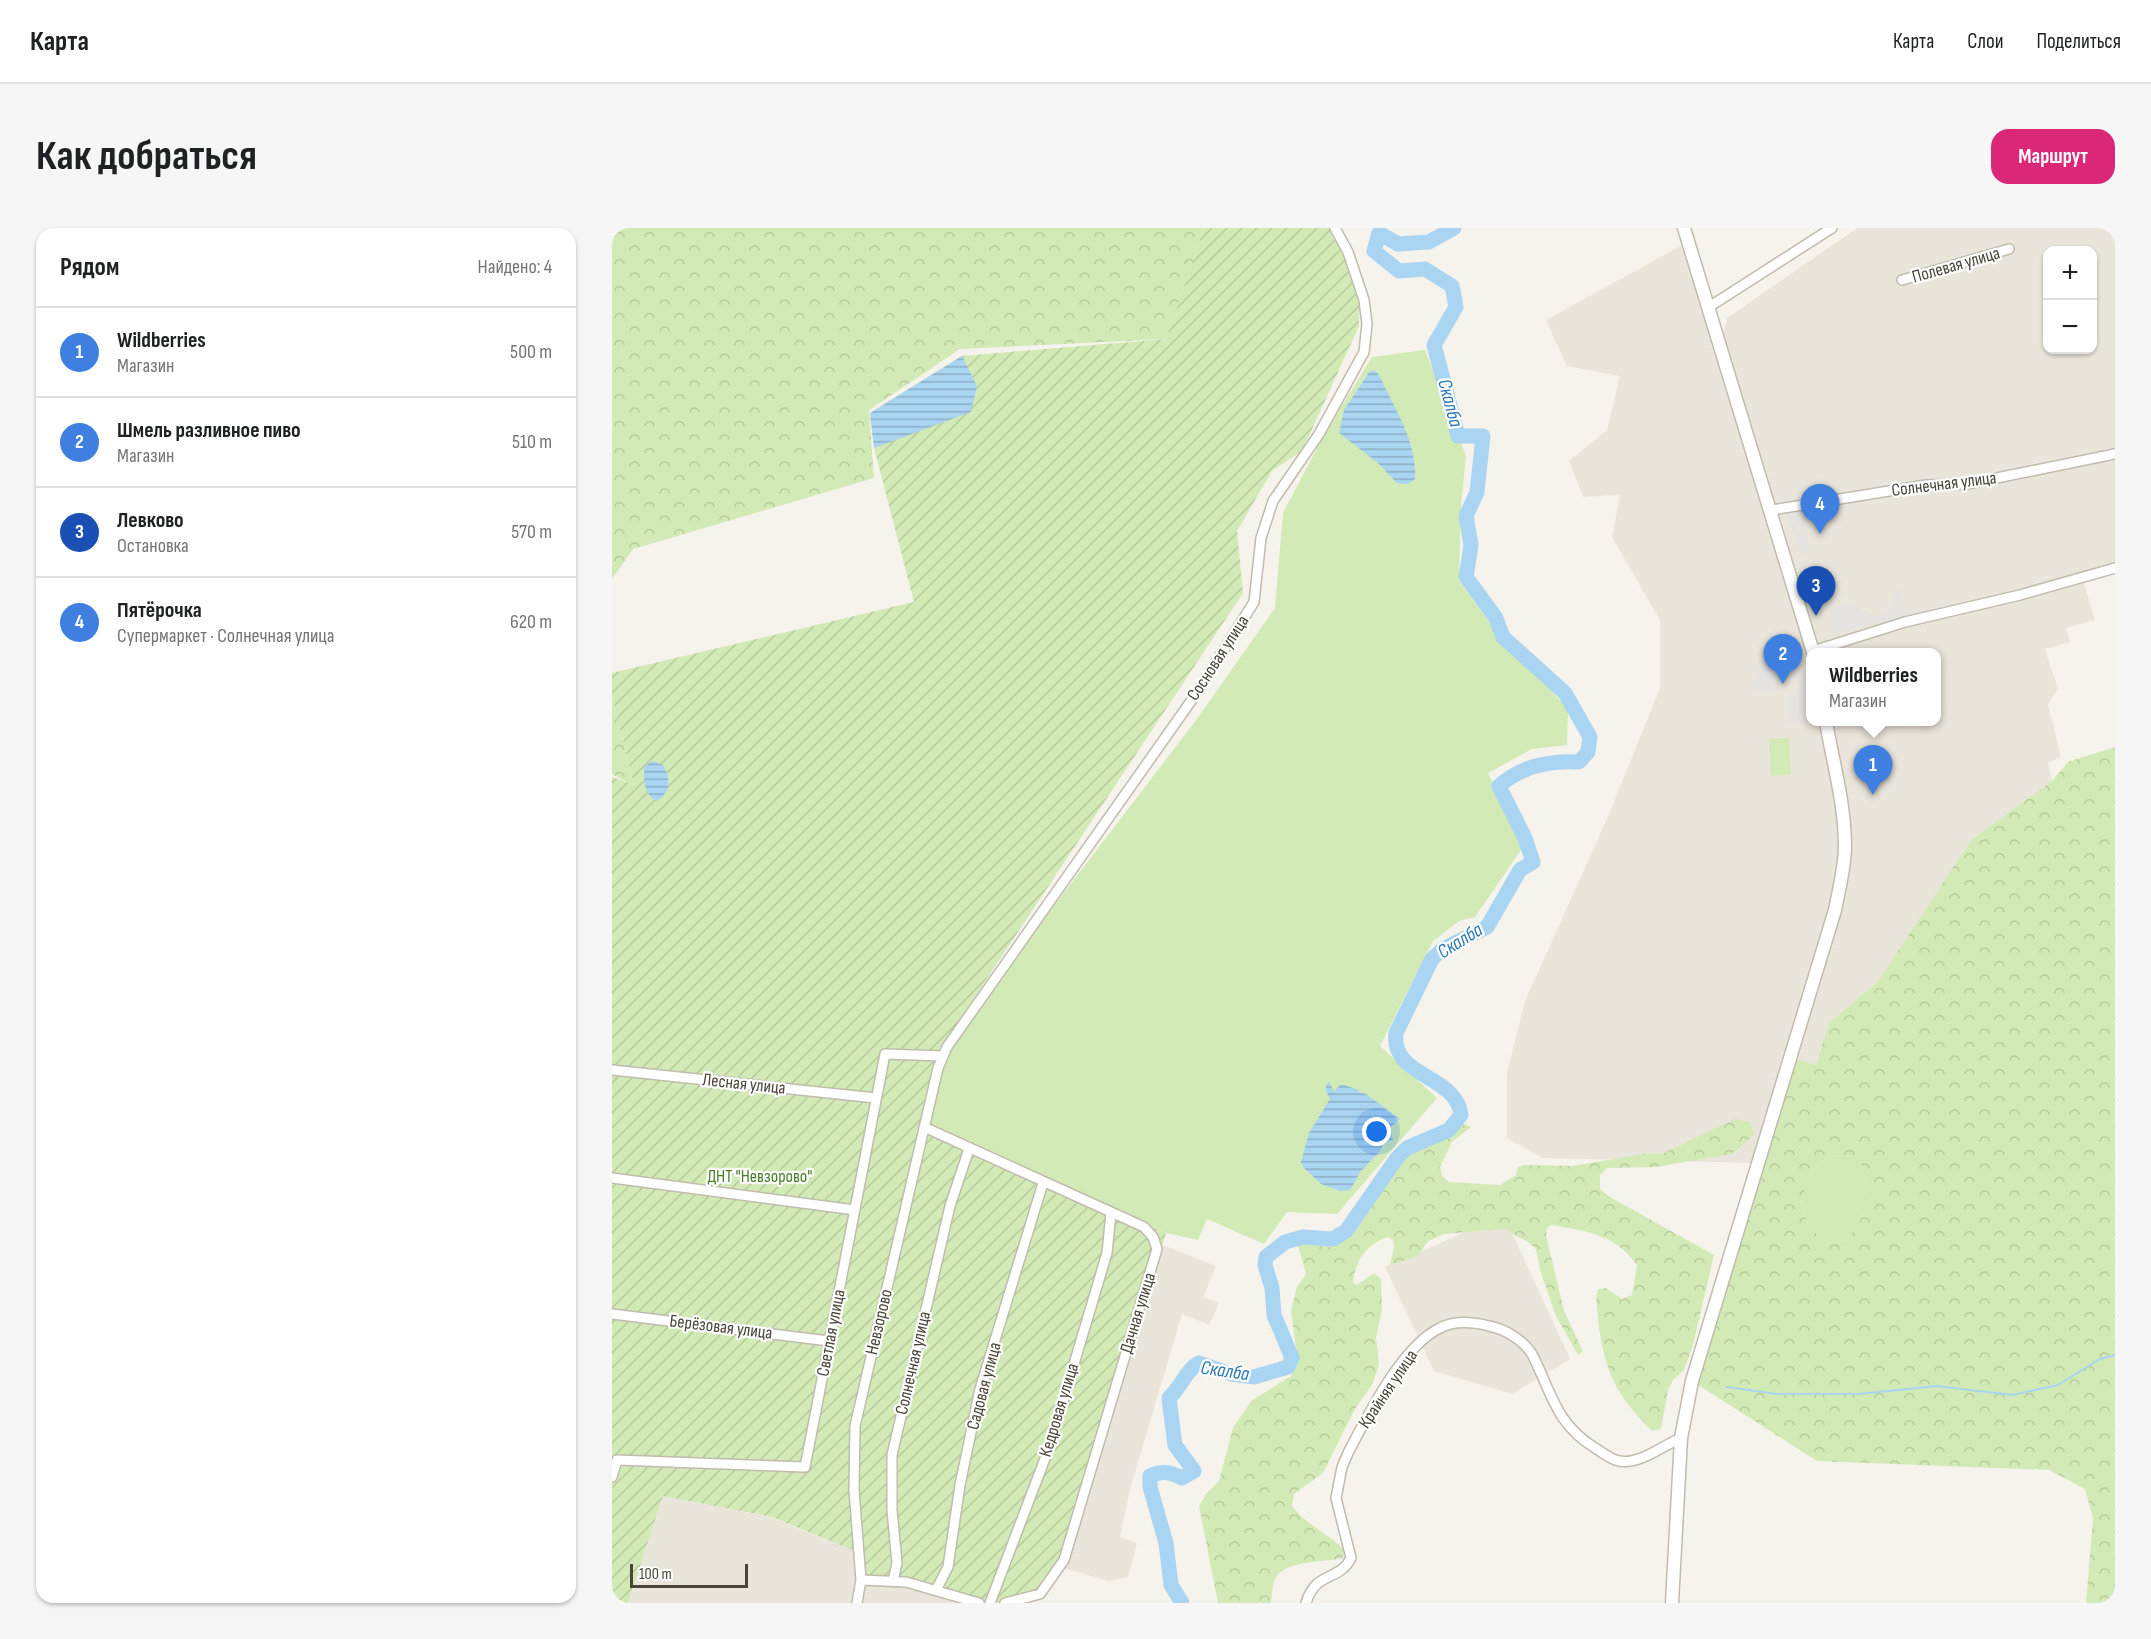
<!DOCTYPE html>
<html lang="ru">
<head>
<meta charset="utf-8">
<style>
  :root { --surface:#fff; --page:#f6f6f6; --text:#202124; --muted:#757577; --line:#e0e0e0; --accent:#db2777 }
  body { margin:0; font-family:"Sofia Sans Condensed",sans-serif; background:var(--page); color:var(--text) }
  .controls { position:absolute; right:18px; top:18px; display:grid; overflow:hidden; border-radius:12px; box-shadow:0 2px 4px #0004 }
  .controls button { width:54px; height:54px; display:grid; place-items:center; padding:0; border:0; border-bottom:2px solid var(--line); background:var(--surface); color:var(--text); font:30px sans-serif }
  .scale { position:absolute; left:18px; bottom:15px; width:118px; box-sizing:border-box; padding-left:6px; border:3px solid #4b4439; border-top:0; font-size:16px; line-height:21px; white-space:nowrap; color:#4b4439; -webkit-text-stroke:4px #fff; paint-order:stroke }
  .you { position:absolute; left:765px; top:904px; width:21px; height:21px; margin:-15px; border:4px solid #fff; border-radius:50%; background:#1a73e8; box-shadow:0 0 0 9px #1a73e833 }
  .badge { display:grid; place-items:center; width:39px; height:39px; border-radius:50%; background:var(--accent); color:#fff; font-size:20px; font-weight:700 }
  .pin { position:absolute; translate:-50% -50px; filter:drop-shadow(0 2px 3px #0008) }
  .pin::after { content:''; position:absolute; top:32px; width:21px; height:18px; background:inherit; clip-path:polygon(0 0,100% 0,50% 100%) }
  .popup { position:absolute; left:1194px; top:420px; width:135px; height:78px; box-sizing:border-box; display:grid; place-content:center; border-radius:12px; background:var(--surface); filter:drop-shadow(0 2px 4px #0005); font-size:20px; white-space:nowrap; color:var(--muted) }
  .popup b { font-size:22px; color:var(--text) }
  .popup::after { content:''; position:absolute; left:50%; top:100%; margin-left:-12px; border:12px solid transparent; border-top-color:var(--surface) }
  .list { margin:0; padding:0; list-style:none }
  h2 { display:flex; justify-content:space-between; align-items:center; height:78px; margin:0; padding:0 24px; font-size:26px }
  h2 small { font-size:20px; font-weight:400; color:var(--muted) }
  .list li { display:grid; grid-template-columns:39px 1fr auto; gap:18px; align-items:center; box-sizing:border-box; height:90px; padding:0 24px; border-top:2px solid var(--line) }
  .list b { display:block; font-size:22px; white-space:nowrap }
  .list p { margin:0; font-size:20px; white-space:nowrap; color:var(--muted) }
  .list em { font-size:20px; font-style:normal; color:var(--muted) }
  .map { position:relative; flex:none; width:1503px; height:1375px; overflow:hidden; border-radius:18px }
  header { display:flex; align-items:center; gap:36px; box-sizing:border-box; height:84px; padding:0 30px; background:var(--surface); border-bottom:2px solid var(--line) }
  header strong { font-size:28px }
  nav { display:flex; gap:33px; margin-inline-start:auto; font-size:21px }
  .intro { display:flex; align-items:center; justify-content:space-between; box-sizing:border-box; height:144px; padding:0 36px }
  h1 { margin:0; font-size:42px }
  .button { padding:15px 27px; border-radius:18px; background:var(--accent); color:#fff; font-size:21px; font-weight:700 }
  main { display:flex; gap:36px; padding:0 36px }
  aside { flex:1; background:var(--surface); border-radius:18px; box-shadow:0 2px 4px #0004 }
  .map>svg:first-child { display:block }
  .residential { fill:#eae5da; fill-rule:evenodd }
  .grass { fill:#d2eab5 }
  .forest { fill:url(#forest-crowns); fill-rule:evenodd }
  .garden { fill:url(#garden-furrows) }
  .parking { fill:#e5e3e0 }
  .water { fill:url(#water-rules) }
  .lines { fill:none; stroke-linecap:round; stroke-linejoin:round }
  .stream { stroke:#a9d4f2; stroke-width:2 }
  .river { stroke:#a9d4f2; stroke-width:15 }
  .minor-casing { stroke:#c2bbae; stroke-width:12 }
  .tertiary-casing { stroke:#c2bbae; stroke-width:15 }
  .minor { stroke:#fff; stroke-width:9 }
  .tertiary { stroke:#fff; stroke-width:12 }
  .labels { text-anchor:middle; dominant-baseline:central; stroke-width:4.5; stroke-linejoin:round; paint-order:stroke }
  .street-label { font-size:18px; fill:#4b4439; stroke:#fff }
  .park-label { font-size:18px; fill:#4a7f2a; stroke:#fff }
  .water-label { font-size:20px; font-style:italic; fill:#2e7ab2; stroke:#fff }
</style>
</head>
<body>
<header>
<strong>Карта</strong>
<nav><a>Карта</a><a>Слои</a><a>Поделиться</a></nav>
</header>
<div class="intro"><h1>Как добраться</h1><a class="button">Маршрут</a></div>
<main>
<aside>
<h2>Рядом<small>Найдено: 4</small></h2>
<ul class="list">
<li><span class="badge" style="background:#3f7fe0">1</span><div><b>Wildberries</b><p>Магазин</p></div><em>500 m</em></li>
<li><span class="badge" style="background:#3f7fe0">2</span><div><b>Шмель разливное пиво</b><p>Магазин</p></div><em>510 m</em></li>
<li><span class="badge" style="background:#1a4fb4">3</span><div><b>Левково</b><p>Остановка</p></div><em>570 m</em></li>
<li><span class="badge" style="background:#3f7fe0">4</span><div><b>Пятёрочка</b><p>Супермаркет · Солнечная улица</p></div><em>620 m</em></li>
</ul>
</aside>
<div class="map">
<svg width="1503" height="1375" viewBox="0 0 1503 1375">
  <defs>
    <pattern id="forest-crowns" width="20" height="18" patternUnits="userSpaceOnUse" patternTransform="scale(1.5)"><rect width="20" height="18" fill="#d2eab5"/><path d="M2 6a3 3 0 1 1 6 0M12 15a3 3 0 1 1 6 0" fill="none" stroke="#b6ca9c"/></pattern>
    <pattern id="garden-furrows" width="10" height="10" patternUnits="userSpaceOnUse" patternTransform="scale(1.5)"><rect width="10" height="10" fill="#d2eab5"/><path d="M-1 1l2-2M0 10L10 0M9 11l2-2" fill="none" stroke="#b6ca9c"/></pattern>
    <pattern id="water-rules" width="6" height="5" patternUnits="userSpaceOnUse" patternTransform="scale(1.5)"><rect width="6" height="5" fill="#a9d4f2"/><path d="M0 2.5h6" fill="none" stroke="#8caec5"/></pattern>
  </defs>
  <rect width="100%" height="100%" fill="#f6f3ec"/>
  <path class="residential" d="M 1245,0 L 1503,0 L 1503,340 L 1470,349 L 1483,392 L 1454,400 L 1458,414 L 1433,421 L 1446,461 L 1436,476 L 1449,529 L 1436,535 L 1440,553 L 1359,612 L 1266,753 L 1217,795 L 1204,838 L 1145,935 L 931,930 L 895,910 L 895,845 L 913,773 L 995,591 L 1048,460 L 1048,392 L 1000,309 L 1008,267 L 971,269 L 957,233 L 995,202 L 1008,148 L 955,138 L 934,92 L 1076,14 L 1109,117 L 1115,90 ZM 1436,22 L 1480,22 L 1480,122 L 1436,122 ZM 1198,424 L 1324,424 L 1324,494 L 1198,494 Z
    M 892,987 L 958,1131 L 900,1166 L 822,1143 L 773,1039 Z
    M 551,1017 L 604,1038 L 591,1069 L 607,1075 L 597,1097 L 570,1086 L 518,1261 L 508,1309 L 525,1315 L 516,1349 L 497,1353 L 452,1340 Z
    M 51,1268 L 158,1289 L 247,1325 L 302,1353 L 352,1375 L 16,1375 Z"/>
  <path class="grass" d="M 813,122 L 854,228 L 849,278 L 847,353 L 879,396 L 956,481 L 955,517 L 920,521 L 876,545 L 911,619 L 863,689 L 847,693 L 821,713 L 768,818 L 825,870 L 725,986 L 675,984 L 652,1016 L 595,991 L 586,1012 L 554,1005 L 313,892 L 329,825 L 585,491 L 663,380 L 671,285 L 713,205 L 760,129 Z
    M 1177,510 L 1179,547 L 1159,548 L 1157,511 Z
    M 1219,927 L 1247,928 L 1259,974 L 1235,1013 L 1215,1015 L 1196,998 L 1189,970 L 1202,939 Z"/>
  <path class="forest" d="M 0,0 L 592,0 L 554,111 L 348,121 L 257,182 L 262,250 L 21,321 L 0,351 Z
    M 0,468 L 22,558 L 0,546 Z
    M 1503,519 L 1503,1375 L 1474,1375 L 1481,1290 L 1473,1261 L 1437,1242 L 1205,1233 L 1080,1153 L 1177,829 L 1204,837 L 1217,795 L 1266,753 L 1359,612 L 1440,553 L 1456,534 ZM 1219,927 L 1247,928 L 1259,974 L 1235,1013 L 1215,1015 L 1196,998 L 1189,971 L 1202,939 Z
    M 1123,891 L 1138,894 L 1142,907 L 1120,926 L 1044,939 L 995,940 L 988,947 L 988,961 L 998,969 L 1102,1027 L 1081,1117 L 1072,1142 L 1061,1152 L 1056,1162 L 1049,1201 L 1040,1203 C 995,1160 989,1128 984,1069 L 986,1061 L 994,1060 L 1010,1071 L 1020,1067 L 1025,1037 C 1003,1006 974,1003 939,997 L 935,1000 L 934,1007 L 952,1083 L 971,1123 L 966,1127 L 944,1088 L 928,1042 L 924,1021 L 916,1014 L 892,1001 L 832,1006 L 816,1013 L 806,1028 L 778,1037 L 782,1019 L 781,1012 L 776,1009 C 755,1015 743,1033 741,1055 L 745,1057 L 762,1045 L 769,1051 L 770,1081 L 764,1109 L 767,1136 L 761,1155 L 743,1181 L 711,1245 L 682,1266 L 680,1278 C 694,1297 716,1305 732,1322 L 731,1330 C 712,1335 674,1331 663,1351 C 660,1357 660,1368 659,1375 L 606,1375 L 587,1278 L 594,1266 L 607,1253 L 621,1200 L 639,1173 L 679,1148 L 686,1135 L 679,1083 L 685,1059 L 694,1046 L 686,1017 L 689,1013 C 699,1015 712,1020 721,1018 C 748,1012 773,949 793,930 C 802,922 811,921 821,917 C 832,912 842,903 852,896 L 859,899 L 840,914 L 828,939 L 830,948 L 837,954 L 888,957 L 904,947 L 906,939 L 912,937 L 961,938 L 1037,925 L 1050,926 Z"/>
  <path class="garden" d="M 592,0 L 718,0 L 732,26 L 747,65 L 747,98 L 690,223 L 660,243 L 625,303 L 631,365 L 327,823 L 329,825 L 313,892 L 554,1005 L 455,1328 L 421,1369 L 403,1375 L 352,1375 L 302,1353 L 257,1348 L 247,1325 L 160,1289 L 51,1268 L 16,1375 L 0,1375 L 0,549 L 22,557 L 0,468 L 0,445 L 302,374 L 262,220 L 258,185 L 350,128 L 554,111 Z"/>
  <path class="parking" d="M 1218,276 L 1219,287 L 1193,290 L 1197,324 L 1189,326 L 1174,284 Z
    M 1289,361 L 1293,388 L 1222,406 L 1219,382 L 1233,374 L 1263,388 L 1270,387 L 1277,381 L 1284,362 Z
    M 1190,427 L 1197,494 L 1177,496 L 1176,467 L 1188,461 L 1187,450 L 1166,451 L 1167,463 L 1148,465 L 1136,457 L 1152,437 Z"/>
  <path class="water" d="M 350,128 L 365,158 L 359,184 L 262,220 L 258,185 Z
    M 758,143 L 764,143 L 768,149 C 783,182 805,213 803,251 L 796,256 L 785,255 L 766,235 L 727,205 L 732,182 Z
    M 40,533 L 51,537 C 59,550 59,566 44,573 C 32,566 32,552 32,539 Z
    M 717,853 L 722,864 L 729,856 L 747,862 L 746,864 L 754,866 L 788,891 L 778,900 L 781,912 L 771,916 L 768,923 L 749,943 L 738,962 L 728,963 L 709,956 L 691,939 L 689,934 L 697,905 L 718,871 L 713,861 Z"/>
  <g class="lines">
    <path class="stream" d="M 1115,1159 L 1165,1166 L 1247,1166 L 1325,1158 L 1400,1167 L 1446,1157 L 1488,1131 L 1503,1127"/>
    <path class="river" d="M 570,1375 L 559,1357 L 554,1315 L 538,1259 L 538,1248 C 550,1242 558,1244 570,1250 L 582,1243 L 563,1217 L 557,1170 C 568,1160 576,1140 587,1135 L 619,1146 L 642,1149 L 676,1139 L 680,1130 L 662,1087 L 660,1060 L 653,1037 L 654,1029 L 673,1014 L 691,1009 L 721,1011 L 734,1003 L 785,930 L 795,920 L 837,902 L 849,887 C 845,847 778,849 784,805 L 820,731 L 831,721 L 875,699 L 908,642 L 921,634 L 913,610 L 887,558 C 910,538 937,532 967,534 L 976,524 L 978,509 L 953,465 L 891,409 L 884,390 L 854,349 L 859,317 L 854,288 L 865,264 L 871,208 L 846,208 L 822,117 L 844,79 L 840,58 L 813,41 L 787,43 L 762,23 L 767,5 L 786,16 L 817,14 L 842,0"/>
    <defs>
      <path id="minor" d="M 1290,52 L 1397,21
        M 1097,79 L 1220,0
        M 1160,282 L 1314,257 L 1355,256 L 1503,226
        M 1201,423 L 1293,394 L 1408,367 L 1503,340
        M 0,842 L 264,870
        M 312,899 L 532,999 L 541,1009 L 545,1021 L 452,1332 L 428,1366 L 393,1375
        M 0,950 L 243,982
        M 0,1086 L 217,1113
        M 0,1249 L 5,1232 L 193,1239 L 273,826 L 331,828
        M 249,1352 L 294,1354 L 367,1375
        M 281,1353 L 285,1335 L 280,1282 L 280,1227 L 338,978 L 357,921
        M 324,1362 L 336,1339 L 348,1257 L 368,1161 L 431,955
        M 245,1375 L 249,1352 L 242,1262 L 243,1198 L 326,840 L 335,819 L 584,466 L 642,374 L 649,310 L 661,273 L 707,206 L 752,124 L 755,96 L 752,72 L 736,24 L 723,0
        M 378,1375 L 437,1220 L 495,1025 L 499,985
        M 694,1375 C 704,1342 727,1354 739,1330 L 724,1270 L 730,1239 L 737,1223 C 756,1187 790,1118 828,1100 C 843,1092 861,1094 877,1098 C 893,1101 913,1113 921,1128 C 940,1166 944,1196 983,1220 C 990,1224 999,1232 1007,1233 C 1027,1237 1050,1218 1069,1210"/>
      <path id="tertiary" d="M 1072,0 L 1201,424
        M 1060,1375 L 1069,1210 L 1080,1153 L 1223,682 C 1227,661 1233,639 1233,618 C 1233,577 1221,534 1214,494"/>
    </defs>
    <use href="#minor" class="minor-casing"/>
    <use href="#tertiary" class="tertiary-casing"/>
    <use href="#minor" class="minor"/>
    <use href="#tertiary" class="tertiary"/>
  </g>
  <g class="labels">
    <g class="street-label">
      <text transform="translate(1344 37) rotate(-16)">Полевая улица</text>
      <text transform="translate(1332 256) rotate(-7)">Солнечная улица</text>
      <text transform="translate(606 430) rotate(-57)">Сосновая улица</text>
      <text transform="translate(132 856) rotate(6)">Лесная улица</text>
      <text transform="translate(526 1085) rotate(-73)">Дачная улица</text>
      <text transform="translate(267 1094) rotate(-77)">Невзорово</text>
      <text transform="translate(109 1099) rotate(7)">Берёзовая улица</text>
      <text transform="translate(219 1105) rotate(-79)">Светлая улица</text>
      <text transform="translate(301 1135) rotate(-77)">Солнечная улица</text>
      <text transform="translate(372 1158) rotate(-75)">Садовая улица</text>
      <text transform="translate(776 1161) rotate(-56)">Крайняя улица</text>
      <text transform="translate(447 1182) rotate(-73)">Кедровая улица</text>
    </g>
    <g class="park-label">
      <text x="148" y="948">ДНТ "Невзорово"</text>
    </g>
    <g class="water-label">
      <text transform="translate(838 175) rotate(75)">Скалба</text>
      <text transform="translate(848 713) rotate(-32)">Скалба</text>
      <text transform="translate(613 1143) rotate(8)">Скалба</text>
    </g>
  </g>
</svg>
<div class="controls">
<button>+</button>
<button>−</button>
</div>
<div class="scale">100 m</div>
<div class="you"></div>
<div class="pin badge" style="left:1261px;top:567px;background:#3f7fe0">1</div>
<div class="popup"><b>Wildberries</b>Магазин</div>
<div class="pin badge" style="left:1171px;top:456px;background:#3f7fe0">2</div>
<div class="pin badge" style="left:1204px;top:388px;background:#1a4fb4">3</div>
<div class="pin badge" style="left:1208px;top:306px;background:#3f7fe0">4</div>
</div>
</main>
</body>
</html>
